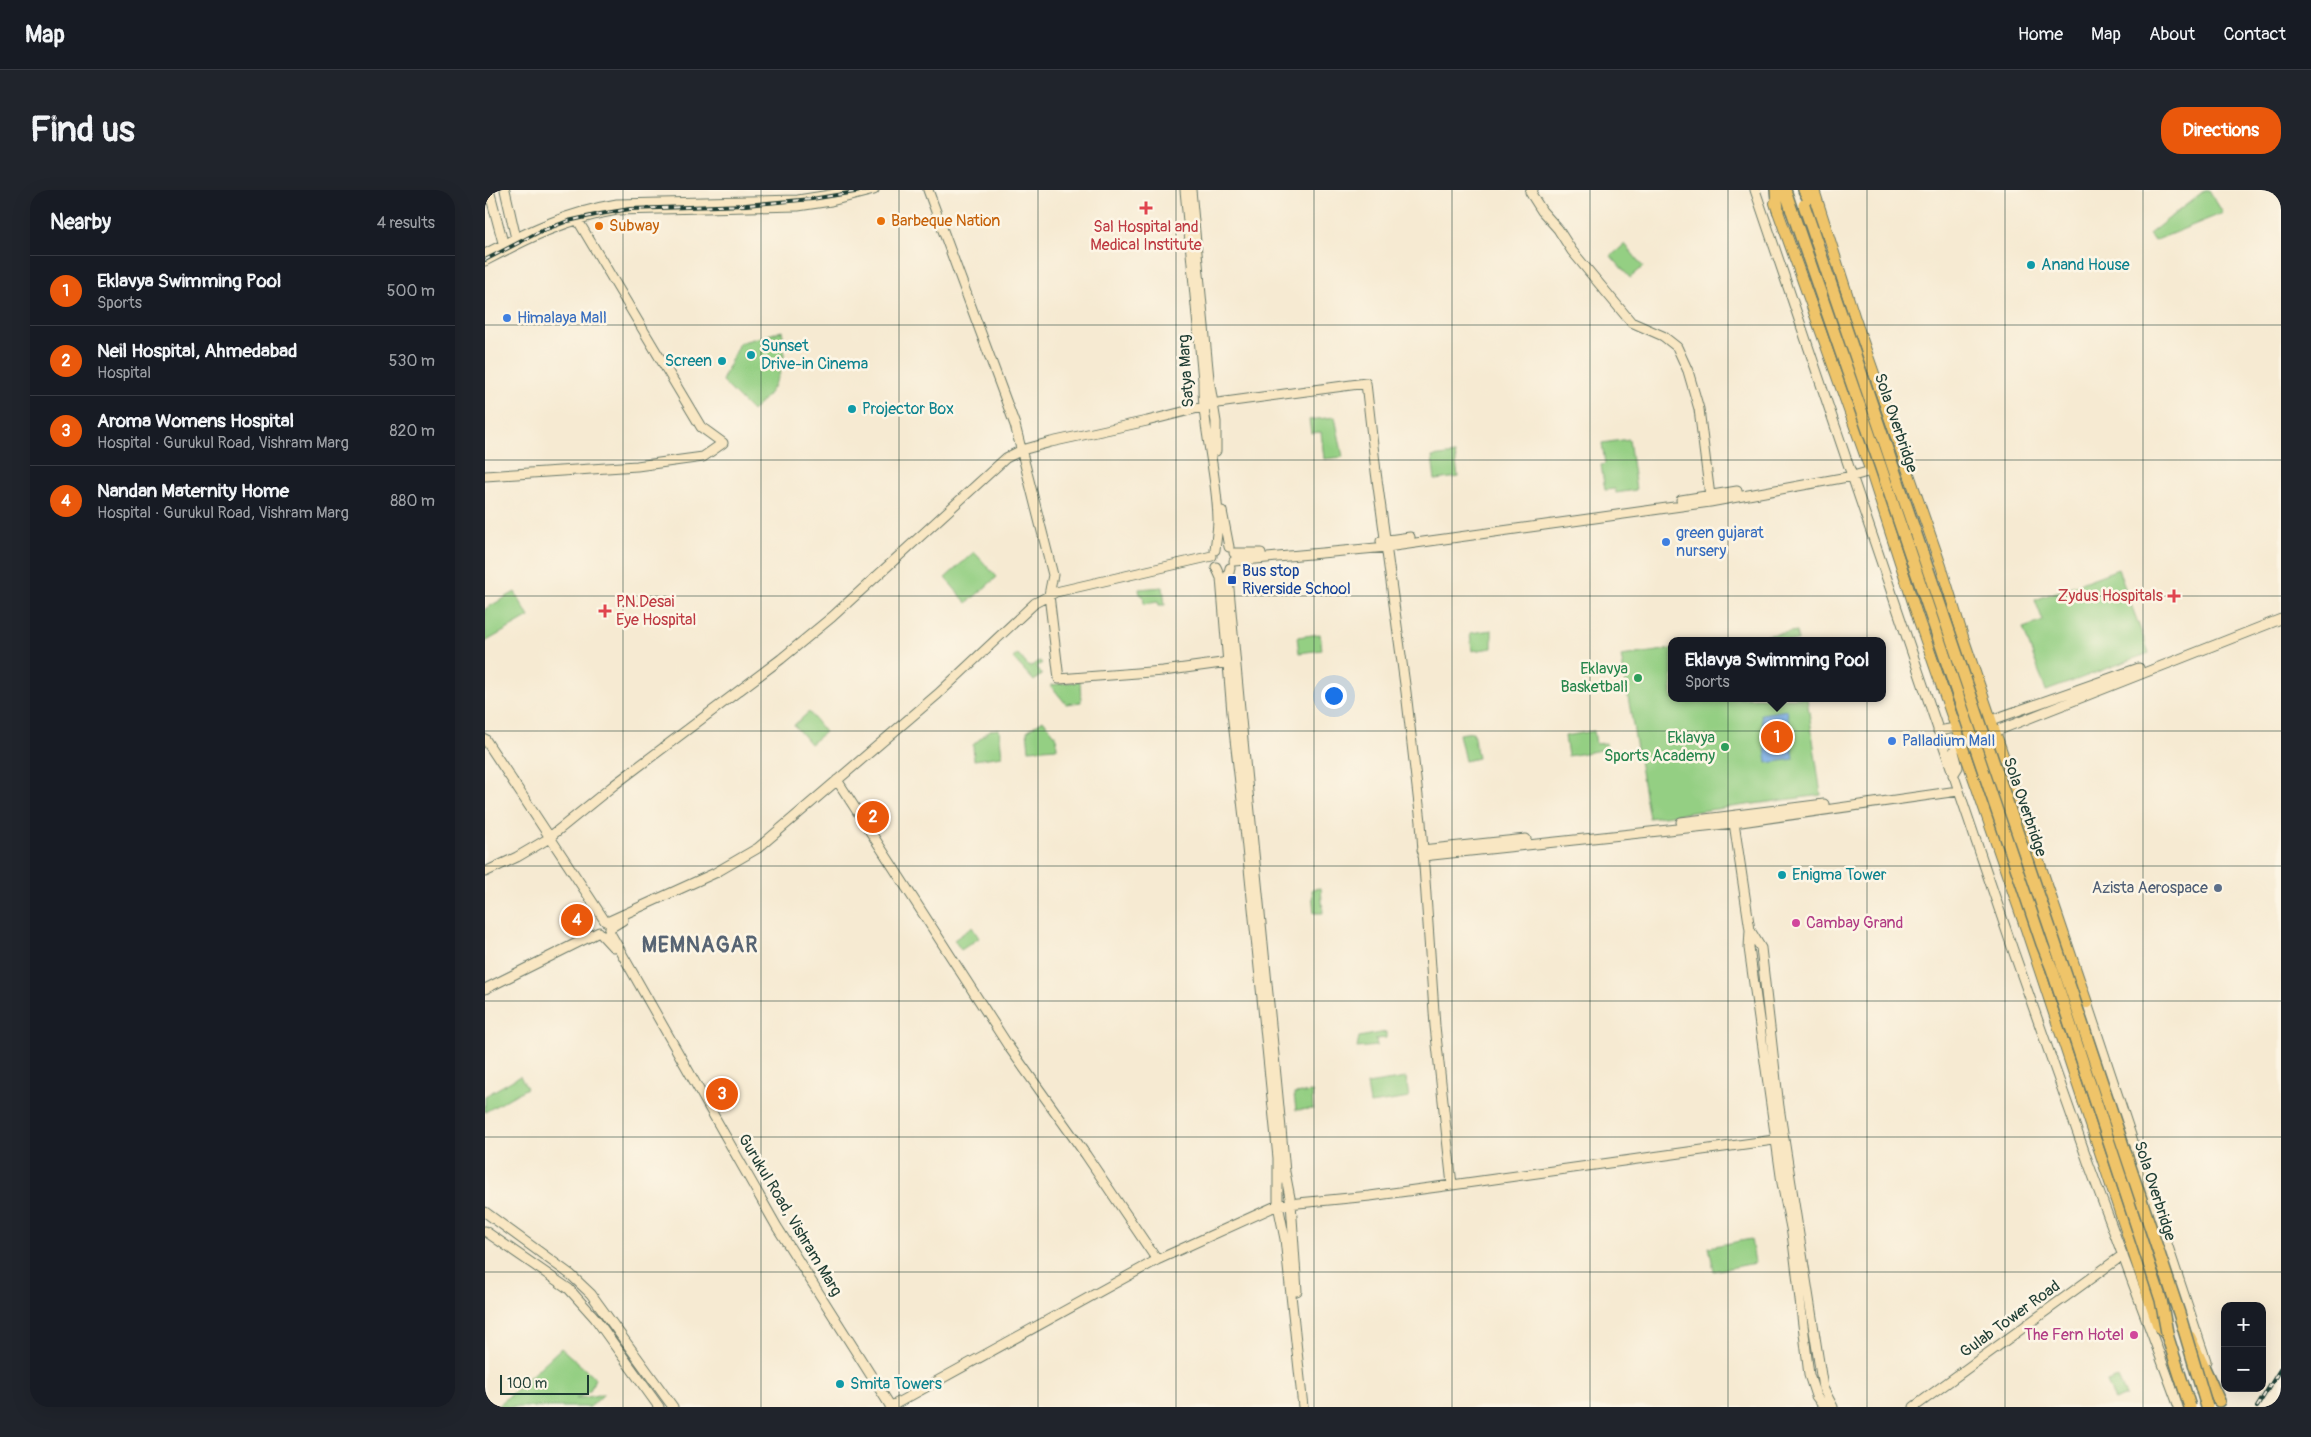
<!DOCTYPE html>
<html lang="en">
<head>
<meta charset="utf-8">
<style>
  :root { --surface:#171b24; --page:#20242c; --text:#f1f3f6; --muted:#9ea1a6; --line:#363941; --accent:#ea580c }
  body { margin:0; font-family:Pangolin,sans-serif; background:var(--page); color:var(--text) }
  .controls { position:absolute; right:15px; bottom:15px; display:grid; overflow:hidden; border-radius:10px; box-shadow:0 5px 20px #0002 }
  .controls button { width:45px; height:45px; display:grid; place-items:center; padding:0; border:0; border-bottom:1px solid var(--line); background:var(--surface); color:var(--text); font:25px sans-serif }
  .scale { position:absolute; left:15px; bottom:12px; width:89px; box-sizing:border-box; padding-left:5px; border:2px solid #1f3d34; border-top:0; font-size:14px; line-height:18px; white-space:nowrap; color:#1f3d34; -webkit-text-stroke:4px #fcf5e5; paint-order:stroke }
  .you { position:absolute; left:848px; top:505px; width:18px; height:18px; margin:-12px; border:4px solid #fff; border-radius:50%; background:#1a73e8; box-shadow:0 0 0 8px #1a73e833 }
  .badge { display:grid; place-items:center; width:32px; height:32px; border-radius:50%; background:var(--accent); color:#fff; font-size:16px; font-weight:700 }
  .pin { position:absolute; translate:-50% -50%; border:2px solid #fff; box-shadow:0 1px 5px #0006 }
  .popup { position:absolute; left:1183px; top:447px; width:218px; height:65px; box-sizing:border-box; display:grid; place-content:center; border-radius:10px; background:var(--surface); filter:drop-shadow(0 1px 4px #0005); font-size:16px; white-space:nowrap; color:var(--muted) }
  .popup b { font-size:19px; color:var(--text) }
  .popup::after { content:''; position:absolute; left:50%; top:100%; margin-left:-10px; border:10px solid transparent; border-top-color:var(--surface) }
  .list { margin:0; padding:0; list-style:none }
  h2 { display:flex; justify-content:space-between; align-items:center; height:65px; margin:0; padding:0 20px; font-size:21px }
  h2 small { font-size:16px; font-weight:400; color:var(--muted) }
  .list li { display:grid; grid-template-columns:32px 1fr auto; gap:15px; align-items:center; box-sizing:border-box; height:70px; padding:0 20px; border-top:1px solid var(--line) }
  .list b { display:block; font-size:19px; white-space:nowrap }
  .list p { margin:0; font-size:16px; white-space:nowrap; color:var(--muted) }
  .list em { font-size:16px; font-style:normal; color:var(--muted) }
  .map { position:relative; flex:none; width:1796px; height:1217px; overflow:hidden; border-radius:20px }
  header { display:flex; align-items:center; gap:30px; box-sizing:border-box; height:70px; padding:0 25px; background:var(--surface); border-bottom:1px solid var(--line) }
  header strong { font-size:24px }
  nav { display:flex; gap:28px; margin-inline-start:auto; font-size:18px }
  .intro { display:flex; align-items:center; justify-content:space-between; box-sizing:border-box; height:120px; padding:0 30px }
  h1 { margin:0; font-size:35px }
  .button { padding:12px 22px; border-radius:20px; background:var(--accent); color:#fff; font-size:18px; font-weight:700 }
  main { display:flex; gap:30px; padding:0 30px }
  aside { flex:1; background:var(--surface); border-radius:20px; box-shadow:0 5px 20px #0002 }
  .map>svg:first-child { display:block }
  .green { fill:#94cf83; stroke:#5a865c }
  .water { fill:#78ace5; stroke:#4c748c }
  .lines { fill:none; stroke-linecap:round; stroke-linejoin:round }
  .secondary-casing { stroke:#6a7a6b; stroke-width:11 }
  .primary-casing { stroke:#6a7a6b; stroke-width:12 }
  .highway-casing { stroke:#6a7a6b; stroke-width:14 }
  .secondary { stroke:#f9e7c3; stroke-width:9 }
  .primary { stroke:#efc469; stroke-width:10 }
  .highway { stroke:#efc469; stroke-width:11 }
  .rail-casing { stroke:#1f3d34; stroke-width:4 }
  .rail { stroke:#fcf5e5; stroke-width:2; stroke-dasharray:5.5; stroke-linecap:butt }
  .highway-bridge-casing { stroke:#6a7a6b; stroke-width:14; stroke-linecap:butt }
  .highway-bridge { stroke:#efc469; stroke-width:11 }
  .grid { fill:none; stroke:#1f3d34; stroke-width:1; stroke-opacity:0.55 }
  .health-dot { fill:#e0444e; stroke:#fcf5e5; stroke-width:2 }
  .food-dot { fill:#e8710a; stroke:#fcf5e5; stroke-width:2 }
  .culture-dot { fill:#0f9aa8; stroke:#fcf5e5; stroke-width:2 }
  .shop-dot { fill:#3f7fe0; stroke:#fcf5e5; stroke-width:2 }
  .transit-dot { fill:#1a4fb4; stroke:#fcf5e5; stroke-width:2 }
  .leisure-dot { fill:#2e9e5b; stroke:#fcf5e5; stroke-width:2 }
  .service-dot { fill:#5c6f8a; stroke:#fcf5e5; stroke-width:2 }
  .hotel-dot { fill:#d1479c; stroke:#fcf5e5; stroke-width:2 }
  .labels { text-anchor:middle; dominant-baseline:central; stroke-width:5; stroke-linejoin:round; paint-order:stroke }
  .food-label { font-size:16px; fill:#c56008; stroke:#fcf5e5; text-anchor:start }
  .health-label { font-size:16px; fill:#be3a42; stroke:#fcf5e5 }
  .culture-label { font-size:16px; fill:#0d838f; stroke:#fcf5e5; text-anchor:start }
  .shop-label { font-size:16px; fill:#366cbe; stroke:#fcf5e5; text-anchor:start }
  .street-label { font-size:16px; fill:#1f3d34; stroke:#fcf5e5 }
  .transit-label { font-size:16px; fill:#164399; stroke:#fcf5e5; text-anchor:start }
  .leisure-label { font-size:16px; fill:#27864d; stroke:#fcf5e5; text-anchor:end }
  .service-label { font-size:16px; fill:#4e5e75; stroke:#fcf5e5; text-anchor:end }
  .hotel-label { font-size:16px; fill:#b23c85; stroke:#fcf5e5; text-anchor:start }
  .district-label { font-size:21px; font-weight:bold; letter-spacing:1px; fill:#576473; stroke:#fcf5e5 }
</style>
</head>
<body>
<header>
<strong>Map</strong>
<nav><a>Home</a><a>Map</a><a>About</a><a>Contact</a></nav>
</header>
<div class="intro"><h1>Find us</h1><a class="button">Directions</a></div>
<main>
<aside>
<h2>Nearby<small>4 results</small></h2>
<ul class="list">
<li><span class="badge">1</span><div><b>Eklavya Swimming Pool</b><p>Sports</p></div><em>500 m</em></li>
<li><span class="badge">2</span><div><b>Neil Hospital, Ahmedabad</b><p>Hospital</p></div><em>530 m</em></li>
<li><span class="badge">3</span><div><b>Aroma Womens Hospital</b><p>Hospital · Gurukul Road, Vishram Marg</p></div><em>820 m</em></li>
<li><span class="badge">4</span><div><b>Nandan Maternity Home</b><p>Hospital · Gurukul Road, Vishram Marg</p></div><em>880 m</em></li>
</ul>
</aside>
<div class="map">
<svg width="1796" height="1217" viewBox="0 0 1796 1217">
  <rect width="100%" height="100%" fill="#fcf5e5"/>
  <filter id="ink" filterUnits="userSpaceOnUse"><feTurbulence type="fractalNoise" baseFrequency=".02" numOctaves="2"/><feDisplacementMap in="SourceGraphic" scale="10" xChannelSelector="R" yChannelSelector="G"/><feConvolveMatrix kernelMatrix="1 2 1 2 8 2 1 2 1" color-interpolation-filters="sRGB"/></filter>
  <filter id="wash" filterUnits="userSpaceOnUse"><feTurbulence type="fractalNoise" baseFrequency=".0096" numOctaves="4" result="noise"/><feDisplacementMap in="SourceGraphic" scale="20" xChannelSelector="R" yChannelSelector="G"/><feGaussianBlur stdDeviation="1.12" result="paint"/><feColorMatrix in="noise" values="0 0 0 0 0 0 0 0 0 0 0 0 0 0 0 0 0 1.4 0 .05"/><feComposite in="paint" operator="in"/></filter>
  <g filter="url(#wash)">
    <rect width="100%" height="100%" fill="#f6ead2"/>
    <path class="green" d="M 1720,0 L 1724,0 L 1738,23 L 1669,51 L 1664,44 Z
      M 1140,54 L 1158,77 L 1145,88 L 1126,66 Z
      M 297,141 C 305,173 291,201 267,221 L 237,191 L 254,153 Z
      M 850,227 L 858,267 L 839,269 L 836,242 L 826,243 L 824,230 Z
      M 1144,249 L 1151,300 L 1131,303 L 1130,299 L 1120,300 L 1116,275 L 1120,274 L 1117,253 Z
      M 970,264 L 973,287 L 950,290 L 947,267 Z
      M 489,362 L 512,387 L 482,413 L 460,388 Z
      M 1633,379 L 1664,463 L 1561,501 L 1538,438 L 1558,431 L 1550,410 Z
      M 678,397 L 680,415 L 674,415 L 673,412 L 659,414 L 658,405 L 655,405 L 654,399 Z
      M 30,402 L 44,427 L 0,452 L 0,419 Z
      M 1007,440 L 1007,458 L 987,461 L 985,443 Z
      M 1312,441 L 1313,451 L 1242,451 Z
      M 835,444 L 837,460 L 814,463 L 812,447 Z
      M 1187,459 L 1187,508 L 1322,508 L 1336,605 L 1164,628 L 1136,466 Z
      M 533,464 L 544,477 L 555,471 L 557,473 L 552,477 L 557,484 L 549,491 L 528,468 Z
      M 595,491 L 596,512 L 581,514 L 567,497 L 566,495 Z
      M 324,522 L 340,542 L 325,554 L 309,535 Z
      M 558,530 L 571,546 L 572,558 L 544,560 L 542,541 Z
      M 514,539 L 517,566 L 489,570 L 488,555 L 505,540 Z
      M 1109,541 L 1111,554 L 1121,553 L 1122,559 L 1083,566 L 1080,546 Z
      M 988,542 L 993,568 L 980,571 L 974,544 Z
      M 836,698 L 838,723 L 829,723 L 827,699 Z
      M 487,737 L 494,748 L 476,760 L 469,750 Z
      M 901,842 L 901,848 L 891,849 L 892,856 L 872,858 L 874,847 Z
      M 35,886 L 42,898 L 0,922 L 0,906 Z
      M 921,888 L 924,908 L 885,914 L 882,894 Z
      M 827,902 L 828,919 L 811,920 L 809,904 Z
      M 1266,1049 L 1270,1073 L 1229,1081 L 1224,1057 Z
      M 76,1158 L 110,1188 L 105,1201 L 91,1209 L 119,1204 L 105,1217 L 12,1217 Z
      M 1633,1188 L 1641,1206 L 1630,1211 L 1622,1192 Z"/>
    <path class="water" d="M 1302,520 L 1309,569 L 1282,573 L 1276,524 Z"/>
  </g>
  <g filter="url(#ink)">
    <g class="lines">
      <defs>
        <path id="secondary" d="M 4,0 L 20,60
          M 20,0 L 32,53
          M 443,0 L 530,235 L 568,385 L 564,405 L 574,489 L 678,481 L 744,472
          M 700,0 L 718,190 C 717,237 732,282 733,329 C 733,340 731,350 730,360
          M 706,0 L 724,189 L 731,232 L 731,261
          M 1048,0 L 1045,2 L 1057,21 L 1073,39 L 1087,61 L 1146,132 L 1178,146 L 1192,157 L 1203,181 L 1214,219 L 1225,306
          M 1270,0 L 1528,760 L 1603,972 L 1694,1217
          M 0,64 C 43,41 84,22 132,14 L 313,10 L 345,5 L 364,0
          M 0,71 C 43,48 84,28 132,20 L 313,16 L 346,11 L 389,0
          M 0,286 L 152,276 L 218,267 L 238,253 L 216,237 L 92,29
          M 1196,310 L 1252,301
          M 737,321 L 744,357
          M 896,351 L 925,347
          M 749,363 L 776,363
          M 749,371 L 902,357 L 1225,312 L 1368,286 L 1386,281
          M 731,377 L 736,388 L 747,523 L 759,628 L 793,968 L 793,1015 L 800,1049 L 818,1217
          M 745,378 L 743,387 C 760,586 782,783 800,982 L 806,1013 L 812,1101
          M 1501,532 L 1654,478
          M 1453,541 L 1488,535
          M 1504,544 L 1796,429
          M 0,549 L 120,731
          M 1468,585 L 1473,577 L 1469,562 L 1471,554 L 1482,549
          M 352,590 L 524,857 L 601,965 L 672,1070
          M 1196,632 L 1339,614
          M 1249,633 L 1265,740 L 1264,758 L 1297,993 L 1307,1043 L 1324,1185 L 1331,1206 L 1339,1217
          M 937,660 L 1041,649
          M 938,666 L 1249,633 L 1473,601
          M 0,682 L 32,667 L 61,650 L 129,595 L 296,469 L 347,427 L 521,268 L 537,260 L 566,252 L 662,231 L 733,213 L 881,193 L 891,282 L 921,502 L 936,632 L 950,836 L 967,995 L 885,1006 L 793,1015 L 672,1070 L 405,1217
          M 122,732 L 230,683 L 273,658 L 453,504 L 550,413 L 571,402 L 727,366
          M 125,738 L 138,730
          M 1265,740 L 1276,758 L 1294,917 L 1338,1198 L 1348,1217
          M 124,741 L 292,1037 L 406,1217
          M 116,744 L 128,757
          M 0,799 L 114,742
          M 1602,813 L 1721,1171
          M 967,995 L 1296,949
          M 0,1022 L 86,1085 L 106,1104 L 188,1217
          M 0,1041 L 84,1099 L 110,1128 L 174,1217
          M 1429,1217 L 1638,1065"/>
        <path id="primary" d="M 1329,0 L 1370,129 L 1456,376 L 1479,450 L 1602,813
          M 1290,13 L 1385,279 L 1433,428 L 1541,739 L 1672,1134 L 1683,1148"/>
        <path id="highway" d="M 1291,0 L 1293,20
          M 1300,0 L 1307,21
          M 1319,0 L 1342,44
          M 1705,1147 L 1734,1211"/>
      </defs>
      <use href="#secondary" class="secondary-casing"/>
      <use href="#primary" class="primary-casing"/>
      <use href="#highway" class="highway-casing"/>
      <use href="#secondary" class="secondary"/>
      <use href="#primary" class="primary"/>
      <use href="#highway" class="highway"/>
      <defs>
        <path id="rail" d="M 0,70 L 54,42 L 83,31 L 115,24 L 145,19 L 261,15 L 327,9 L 382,0
          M 1772,1217 L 1796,1178"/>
      </defs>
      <use href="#rail" class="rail-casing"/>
      <use href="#rail" class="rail"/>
      <defs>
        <path id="highway-bridge" d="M 1319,15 L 1587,803 L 1694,1123 L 1722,1217
          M 1307,21 L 1395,275 L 1557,754 L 1567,779 L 1676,1110 L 1683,1148 L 1705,1217"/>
      </defs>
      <use href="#highway-bridge" class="highway-bridge-casing"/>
      <use href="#highway-bridge" class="highway-bridge"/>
    </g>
  </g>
  <path class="grid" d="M 138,0 L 138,1217M 276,0 L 276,1217M 414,0 L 414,1217M 553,0 L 553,1217M 691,0 L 691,1217M 829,0 L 829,1217M 967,0 L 967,1217M 1105,0 L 1105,1217M 1243,0 L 1243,1217M 1382,0 L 1382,1217M 1520,0 L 1520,1217M 1658,0 L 1658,1217M 0,135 L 1796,135M 0,270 L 1796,270M 0,406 L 1796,406M 0,541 L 1796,541M 0,676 L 1796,676M 0,811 L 1796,811M 0,947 L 1796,947M 0,1082 L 1796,1082"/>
  <g class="health-dot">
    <path d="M658.5 10.5h5v5h5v5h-5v5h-5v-5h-5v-5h5z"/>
    <path d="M1686.5 398.5h5v5h5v5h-5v5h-5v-5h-5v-5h5z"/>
    <path d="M117.5 413.5h5v5h5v5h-5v5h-5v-5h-5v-5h5z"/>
  </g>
  <g class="food-dot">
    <circle cx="396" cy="31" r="5"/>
    <circle cx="114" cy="36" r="5"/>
  </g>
  <g class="culture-dot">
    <circle cx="1546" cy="75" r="5"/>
    <circle cx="266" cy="165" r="5"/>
    <circle cx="237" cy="171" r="5"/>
    <circle cx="367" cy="219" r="5"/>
    <circle cx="1297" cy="685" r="5"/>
    <circle cx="355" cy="1194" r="5"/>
  </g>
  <g class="shop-dot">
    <circle cx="22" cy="128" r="5"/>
    <circle cx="1181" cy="352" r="5"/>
    <circle cx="1407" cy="551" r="5"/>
  </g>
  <rect class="transit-dot" x="742" y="385" width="10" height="10" rx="2.5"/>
  <g class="leisure-dot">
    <circle cx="1153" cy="488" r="5"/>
    <circle cx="1240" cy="557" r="5"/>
  </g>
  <circle class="service-dot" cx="1733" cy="698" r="5"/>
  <g class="hotel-dot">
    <circle cx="1311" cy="733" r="5"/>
    <circle cx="1649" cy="1145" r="5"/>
  </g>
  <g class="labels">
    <g class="food-label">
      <text x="406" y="31">Barbeque Nation</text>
      <text x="124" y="36">Subway</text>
    </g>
    <g class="health-label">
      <text x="661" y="37">Sal Hospital and<tspan x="661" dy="18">Medical Institute</tspan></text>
      <text x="1678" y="406" text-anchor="end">Zydus Hospitals</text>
      <text x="131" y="412" text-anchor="start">P.N.Desai<tspan x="131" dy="18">Eye Hospital</tspan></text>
    </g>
    <g class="culture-label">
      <text x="1556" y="75">Anand House</text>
      <text x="276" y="156">Sunset<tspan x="276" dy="18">Drive-in Cinema</tspan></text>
      <text x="227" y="171" text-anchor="end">Screen</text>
      <text x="377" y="219">Projector Box</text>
      <text x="1307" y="685">Enigma Tower</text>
      <text x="365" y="1194">Smita Towers</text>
    </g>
    <g class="shop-label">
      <text x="32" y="128">Himalaya Mall</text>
      <text x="1191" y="343">green gujarat<tspan x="1191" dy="18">nursery</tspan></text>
      <text x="1417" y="551">Palladium Mall</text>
    </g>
    <g class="street-label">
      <text transform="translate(701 181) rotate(-94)">Satya Marg</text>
      <text transform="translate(1411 233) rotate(71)">Sola Overbridge</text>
      <text transform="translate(1540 617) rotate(71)">Sola Overbridge</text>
      <text transform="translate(1670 1001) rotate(72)">Sola Overbridge</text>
      <text transform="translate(305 1025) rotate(59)">Gurukul Road, Vishram Marg</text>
      <text transform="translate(1525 1129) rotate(-36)">Gulab Tower Road</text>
    </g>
    <g class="transit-label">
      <text x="757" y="381">Bus stop<tspan x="757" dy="18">Riverside School</tspan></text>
    </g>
    <g class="leisure-label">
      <text x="1143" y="479">Eklavya<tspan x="1143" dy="18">Basketball</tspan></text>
      <text x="1230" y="548">Eklavya<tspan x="1230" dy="18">Sports Academy</tspan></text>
    </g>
    <g class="service-label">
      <text x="1723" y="698">Azista Aerospace</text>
    </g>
    <g class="hotel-label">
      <text x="1321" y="733">Cambay Grand</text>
      <text x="1639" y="1145" text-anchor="end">The Fern Hotel</text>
    </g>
    <g class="district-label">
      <text x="215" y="755">MEMNAGAR</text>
    </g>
  </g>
</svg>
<div class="controls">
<button>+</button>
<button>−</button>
</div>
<div class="scale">100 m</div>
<div class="you"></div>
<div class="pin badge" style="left:1292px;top:547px">1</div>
<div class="popup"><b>Eklavya Swimming Pool</b>Sports</div>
<div class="pin badge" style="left:388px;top:627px">2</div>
<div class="pin badge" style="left:237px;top:904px">3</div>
<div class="pin badge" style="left:92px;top:730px">4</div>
</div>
</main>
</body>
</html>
